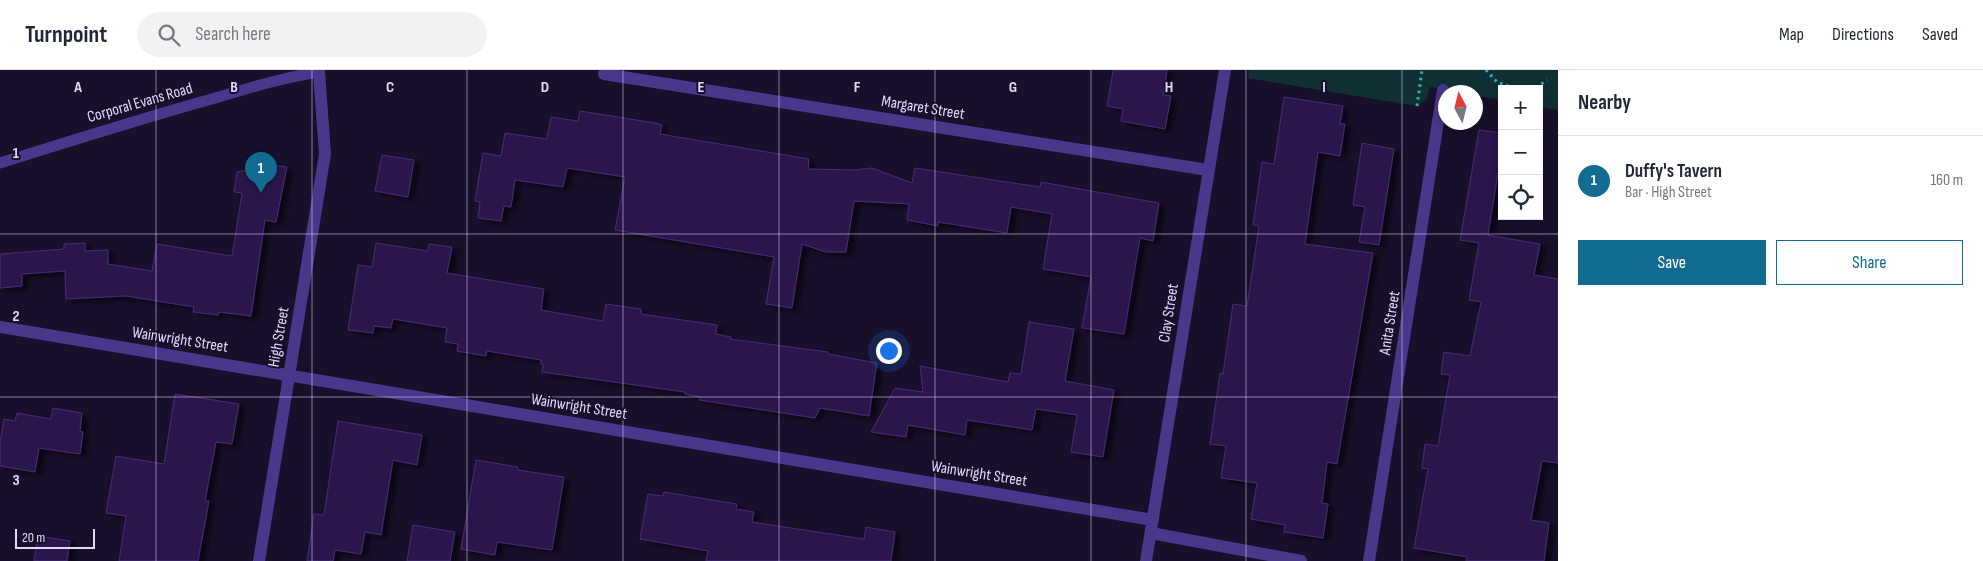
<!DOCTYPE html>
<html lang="en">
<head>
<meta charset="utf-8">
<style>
  :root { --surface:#fff; --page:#f2f2f3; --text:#1f2937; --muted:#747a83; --line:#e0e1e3; --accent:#126c91 }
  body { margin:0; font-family:"Sofia Sans Condensed",sans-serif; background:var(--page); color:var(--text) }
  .controls { position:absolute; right:15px; top:15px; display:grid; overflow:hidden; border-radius:0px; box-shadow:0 2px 12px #0003 }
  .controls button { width:45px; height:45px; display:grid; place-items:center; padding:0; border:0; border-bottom:1px solid var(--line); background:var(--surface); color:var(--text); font:25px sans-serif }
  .compass { position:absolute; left:1438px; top:15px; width:45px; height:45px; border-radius:50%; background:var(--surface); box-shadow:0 2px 12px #0003; rotate:353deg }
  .scale { position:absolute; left:15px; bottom:12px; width:80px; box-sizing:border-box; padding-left:5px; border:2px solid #e2d7ff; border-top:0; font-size:14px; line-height:18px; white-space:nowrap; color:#e2d7ff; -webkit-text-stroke:4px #180f2a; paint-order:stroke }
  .you { position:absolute; left:888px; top:280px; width:18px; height:18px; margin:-12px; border:4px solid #fff; border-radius:50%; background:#1a73e8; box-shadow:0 0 0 8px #1a73e833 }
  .badge { display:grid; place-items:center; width:32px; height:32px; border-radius:50%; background:var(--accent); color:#fff; font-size:16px; font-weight:700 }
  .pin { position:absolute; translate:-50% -41px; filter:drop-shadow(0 1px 2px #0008) }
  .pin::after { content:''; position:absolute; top:26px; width:18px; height:15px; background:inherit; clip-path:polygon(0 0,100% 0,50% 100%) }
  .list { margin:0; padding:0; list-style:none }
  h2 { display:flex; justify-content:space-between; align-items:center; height:65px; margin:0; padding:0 20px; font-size:21px }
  h2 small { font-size:16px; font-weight:400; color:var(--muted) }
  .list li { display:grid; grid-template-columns:32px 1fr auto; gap:15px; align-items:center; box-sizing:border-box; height:90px; padding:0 20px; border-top:1px solid var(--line) }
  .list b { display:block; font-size:19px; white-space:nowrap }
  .list p { margin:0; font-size:16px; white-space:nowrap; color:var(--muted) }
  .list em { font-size:16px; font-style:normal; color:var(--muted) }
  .actions { display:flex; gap:10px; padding:15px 20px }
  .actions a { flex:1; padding:11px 0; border:1px solid var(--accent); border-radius:0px; text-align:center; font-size:18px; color:var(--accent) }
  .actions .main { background:var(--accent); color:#fff }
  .icon { flex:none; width:28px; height:28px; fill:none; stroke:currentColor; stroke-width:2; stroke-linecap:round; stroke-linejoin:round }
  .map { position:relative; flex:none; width:1558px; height:491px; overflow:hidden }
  header { display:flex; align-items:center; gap:30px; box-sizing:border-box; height:70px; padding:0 25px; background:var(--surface); border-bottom:1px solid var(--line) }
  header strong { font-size:24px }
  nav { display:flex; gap:28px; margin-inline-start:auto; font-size:18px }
  .search { width:350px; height:45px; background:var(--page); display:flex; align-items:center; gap:12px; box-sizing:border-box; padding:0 18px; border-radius:28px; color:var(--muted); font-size:19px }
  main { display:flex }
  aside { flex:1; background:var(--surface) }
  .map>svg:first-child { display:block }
  .green { fill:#113034 }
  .building { fill:#2c194c; stroke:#472a79; filter:url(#shadow) }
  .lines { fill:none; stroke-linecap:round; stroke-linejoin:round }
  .path { stroke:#28b2c2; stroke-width:3; stroke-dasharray:2.5 4; stroke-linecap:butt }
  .lane { stroke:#48378b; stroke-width:11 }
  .street { stroke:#48378b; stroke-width:12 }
  .grid { fill:none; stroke:#e2d7ff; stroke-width:1; stroke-opacity:0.55 }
  .labels { text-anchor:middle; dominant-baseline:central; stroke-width:4; stroke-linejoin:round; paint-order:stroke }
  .street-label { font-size:16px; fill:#e2d7ff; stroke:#180f2a }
  .grid-label { font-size:16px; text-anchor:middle; font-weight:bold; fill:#e2d7ff; stroke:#180f2a; stroke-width:4; stroke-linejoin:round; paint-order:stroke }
</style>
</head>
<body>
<header>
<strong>Turnpoint</strong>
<div class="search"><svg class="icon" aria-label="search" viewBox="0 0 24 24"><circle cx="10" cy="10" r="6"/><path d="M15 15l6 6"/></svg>Search here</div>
<nav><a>Map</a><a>Directions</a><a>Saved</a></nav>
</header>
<main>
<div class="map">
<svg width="1558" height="491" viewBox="0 0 1558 491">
  <defs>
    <filter id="shadow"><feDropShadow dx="5.5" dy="3" stdDeviation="2.5" flood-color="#0009"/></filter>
  </defs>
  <rect width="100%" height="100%" fill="#180f2a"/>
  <path class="green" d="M 1249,0 L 1558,0 L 1558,40 L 1539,37 L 1539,19 L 1502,19 L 1502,30 L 1476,26 L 1476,22 L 1457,22 L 1430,17 L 1427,29 L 1417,36 L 1248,8 Z"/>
  <path class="building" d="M 1113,0 L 1167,0 L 1163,25 L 1171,26 L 1165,59 L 1121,51 L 1123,39 L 1107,36 Z
    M 1284,27 L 1343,36 L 1340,54 L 1345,54 L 1340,86 L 1318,82 L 1305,174 L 1373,183 L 1337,394 L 1327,392 L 1322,433 L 1328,434 L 1323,468 L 1284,462 L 1285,455 L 1251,449 L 1257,413 L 1221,408 L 1226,376 L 1210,374 L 1220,303 L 1223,304 L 1233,234 L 1247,236 L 1259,156 L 1253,155 L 1262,92 L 1274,94 Z
    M 580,41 L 655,53 L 662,55 L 660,64 L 809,89 L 808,99 L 853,100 L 872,98 L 912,113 L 915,98 L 1040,117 L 1041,112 L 1159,133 L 1153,171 L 1140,168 L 1124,264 L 1082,258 L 1091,207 L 1043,199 L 1052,144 L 1011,137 L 1007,163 L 938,152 L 938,156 L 907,150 L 909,134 L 854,131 L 846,182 L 826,182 L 802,174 L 792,238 L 766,234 L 774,187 L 615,160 L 625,107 L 567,98 L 563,117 L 515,110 L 511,137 L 504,136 L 501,151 L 478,148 L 480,132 L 475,131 L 483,83 L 501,86 L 505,63 L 547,69 L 551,47 L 578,51 Z
    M 1479,60 L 1502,63 L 1502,103 L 1498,103 L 1488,165 L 1540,174 L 1534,205 L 1558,209 L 1558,393 L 1542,391 L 1531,450 L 1549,453 L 1544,491 L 1466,491 L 1467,487 L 1414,478 L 1428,399 L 1422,398 L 1425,374 L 1438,376 L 1450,305 L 1441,304 L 1444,282 L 1470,286 L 1481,232 L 1469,230 L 1479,173 L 1460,170 Z
    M 1362,73 L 1394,79 L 1379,175 L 1359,172 L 1365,137 L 1353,135 Z
    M 382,85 L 414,90 L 408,127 L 375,121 Z
    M 271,95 L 287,97 L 276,152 L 265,150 L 251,246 L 219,242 L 218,245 L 193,242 L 194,237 L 126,226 L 66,229 L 65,201 L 22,204 L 22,216 L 0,218 L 0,184 L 64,179 L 64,174 L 85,173 L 85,181 L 108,180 L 108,194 L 152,201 L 157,174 L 232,186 L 242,123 L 234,122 L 237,102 Z
    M 376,173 L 428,181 L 429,174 L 452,177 L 447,203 L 544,219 L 541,240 L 603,251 L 606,234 L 641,239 L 641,244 L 717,255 L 716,264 L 731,267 L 730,269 L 828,282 L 828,284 L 877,293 L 869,346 L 820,338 L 815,348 L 699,330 L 700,327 L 685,324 L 685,322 L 542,302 L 543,294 L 541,294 L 541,290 L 487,281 L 486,286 L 457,281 L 458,274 L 445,272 L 447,258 L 393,249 L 391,258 L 374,256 L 373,263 L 348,260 L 358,195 L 372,197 Z
    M 1029,252 L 1074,259 L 1065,311 L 1114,320 L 1103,387 L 1071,382 L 1077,345 L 1036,339 L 1032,360 L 967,350 L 965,365 L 908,355 L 906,367 L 871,362 L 895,318 L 923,322 L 920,296 L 1008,312 L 1010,303 L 1021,304 Z
    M 175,324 L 239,334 L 232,374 L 216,372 L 205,431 L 209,431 L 198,491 L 119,491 L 126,446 L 106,443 L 116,386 L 164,394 Z
    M 53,338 L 82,343 L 80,361 L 83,362 L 80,384 L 39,378 L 35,402 L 0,396 L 0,373 L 4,349 L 15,351 L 17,343 L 51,349 Z
    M 338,351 L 422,365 L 417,395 L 393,390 L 381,465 L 365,462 L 361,484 L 335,480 L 333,491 L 307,491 L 314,444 L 324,445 Z
    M 476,390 L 518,397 L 518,400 L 564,407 L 552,480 L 497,472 L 495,485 L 461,479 Z
    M 664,422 L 737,434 L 736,439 L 754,442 L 752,452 L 864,469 L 866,457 L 895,462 L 891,491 L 706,491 L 708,481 L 640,469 L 648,424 L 663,426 Z
    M 413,455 L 455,462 L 450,491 L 407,491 Z
    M 38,466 L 70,471 L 67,491 L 34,491 Z"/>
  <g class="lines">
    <path class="path" d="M 1486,0 L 1497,12 L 1516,19
      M 1523,19 L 1537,17 L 1547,10
      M 1417,36 L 1422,0"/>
    <path class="lane" d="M 0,93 C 67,72 134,51 201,32 C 240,21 279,8 319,2"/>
    <path class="street" d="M 604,4 L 1208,100
      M 0,257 L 1153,450
      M 1151,463 L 1301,491
      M 259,491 L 325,84 L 319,2
      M 1146,491 L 1225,0
      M 1369,491 L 1443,20"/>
  </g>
  <path class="grid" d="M 156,0 L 156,491M 312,0 L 312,491M 467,0 L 467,491M 623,0 L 623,491M 779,0 L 779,491M 935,0 L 935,491M 1091,0 L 1091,491M 1246,0 L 1246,491M 1402,0 L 1402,491M 0,164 L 1558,164M 0,327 L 1558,327"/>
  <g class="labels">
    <g class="street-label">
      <text transform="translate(140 33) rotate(-16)">Corporal Evans Road</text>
      <text transform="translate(923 38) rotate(9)">Margaret Street</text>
      <text transform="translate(1169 243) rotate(-81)">Clay Street</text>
      <text transform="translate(1390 253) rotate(-81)">Anita Street</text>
      <text transform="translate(279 267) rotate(-80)">High Street</text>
      <text transform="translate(180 270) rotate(9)">Wainwright Street</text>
      <text transform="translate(579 337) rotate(9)">Wainwright Street</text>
      <text transform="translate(979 404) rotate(9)">Wainwright Street</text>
    </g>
  </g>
  <g class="grid-label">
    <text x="78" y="22">A</text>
    <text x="234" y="22">B</text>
    <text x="390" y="22">C</text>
    <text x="545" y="22">D</text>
    <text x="701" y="22">E</text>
    <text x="857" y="22">F</text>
    <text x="1013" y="22">G</text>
    <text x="1169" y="22">H</text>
    <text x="1324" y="22">I</text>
    <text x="16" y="88">1</text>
    <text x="16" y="251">2</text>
    <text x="16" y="415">3</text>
  </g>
</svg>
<div class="controls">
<button>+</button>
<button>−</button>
<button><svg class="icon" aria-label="locate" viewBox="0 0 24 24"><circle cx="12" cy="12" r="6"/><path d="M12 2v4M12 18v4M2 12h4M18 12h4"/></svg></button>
</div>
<svg class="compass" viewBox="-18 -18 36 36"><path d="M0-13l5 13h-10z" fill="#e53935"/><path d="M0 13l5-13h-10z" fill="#747a83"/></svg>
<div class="scale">20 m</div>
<div class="you"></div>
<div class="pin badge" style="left:261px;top:123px">1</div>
</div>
<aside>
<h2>Nearby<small></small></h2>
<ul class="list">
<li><span class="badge">1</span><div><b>Duffy's Tavern</b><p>Bar · High Street</p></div><em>160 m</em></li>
</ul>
<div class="actions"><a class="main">Save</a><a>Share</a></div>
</aside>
</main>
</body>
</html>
